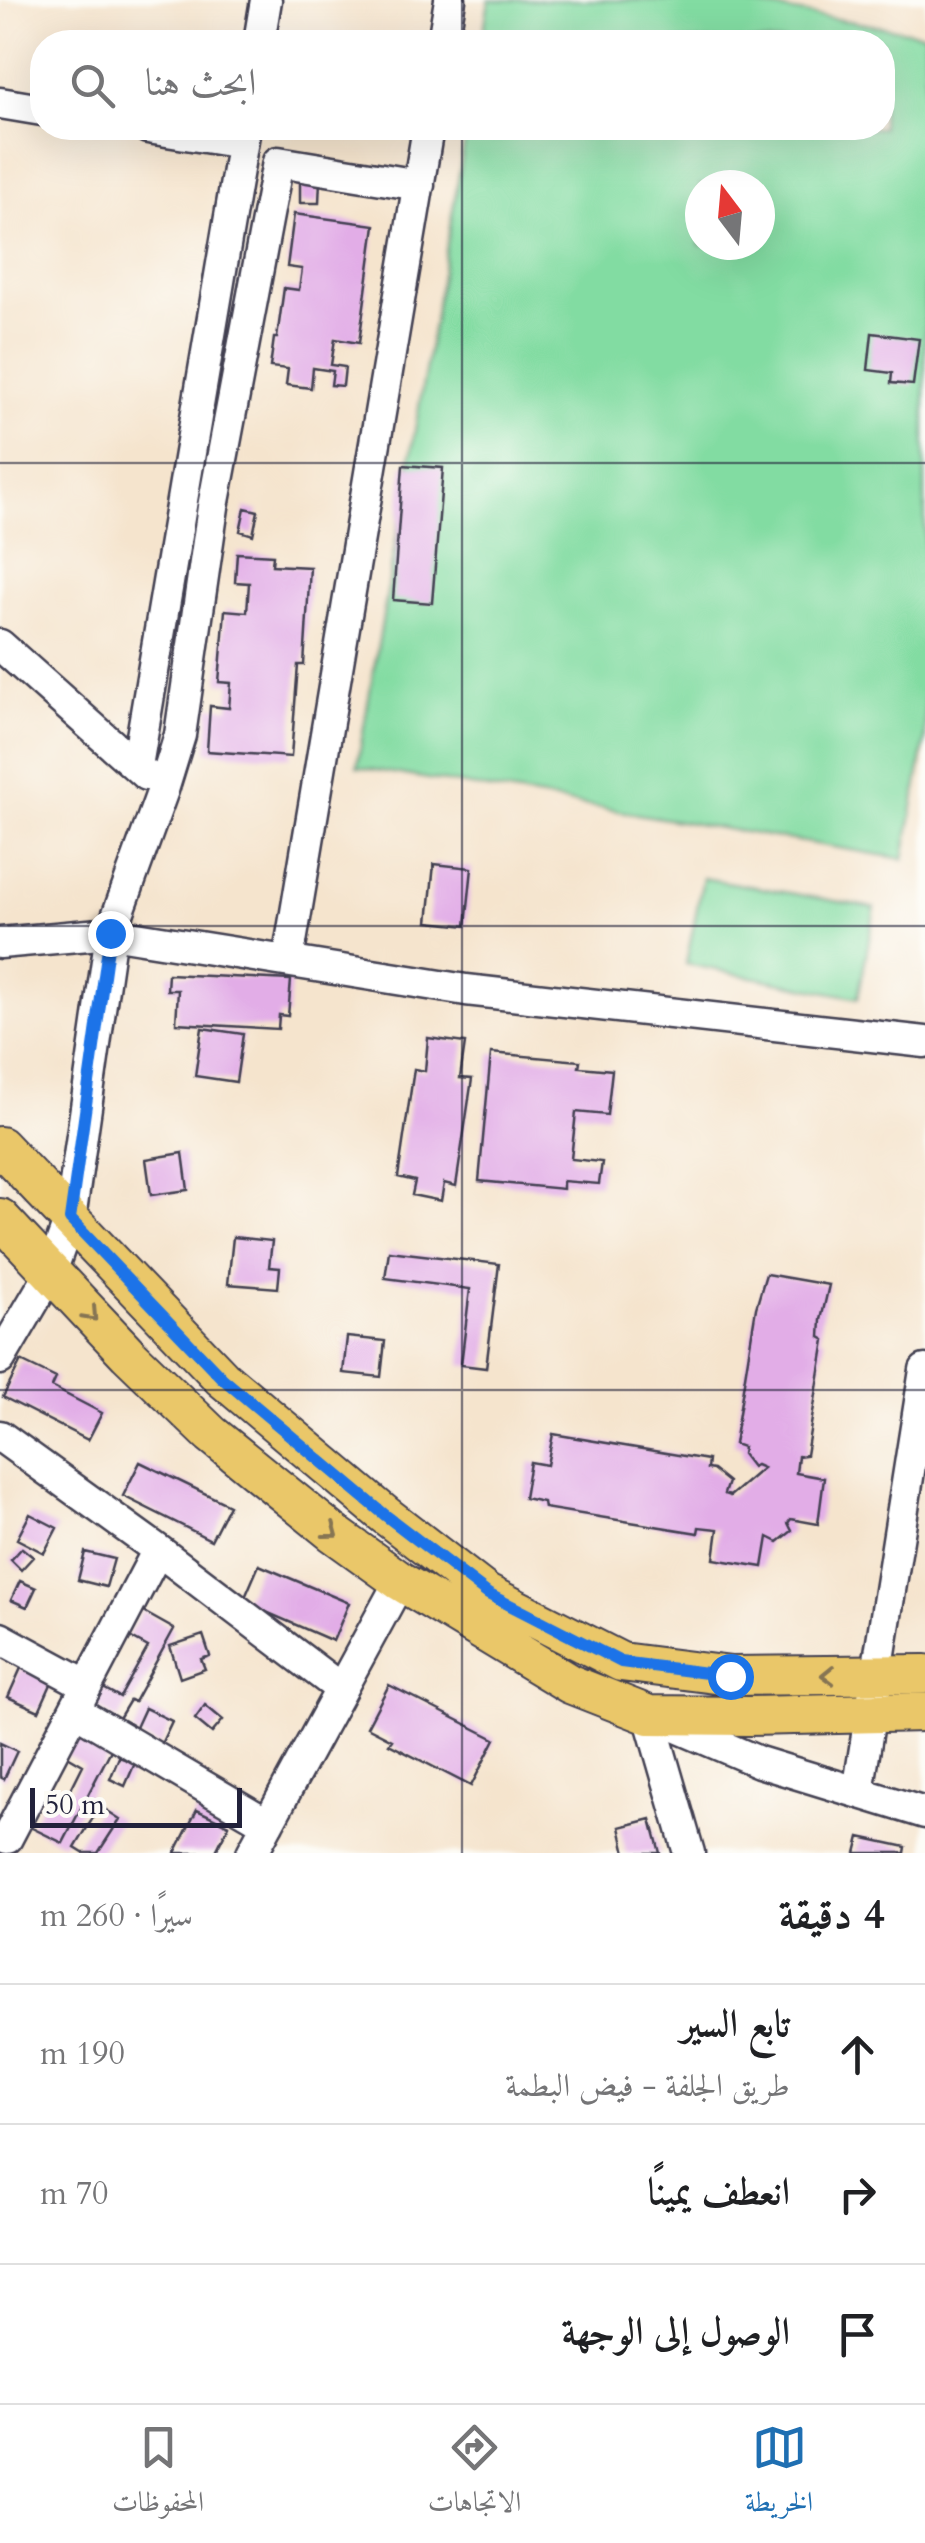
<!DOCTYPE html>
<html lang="ar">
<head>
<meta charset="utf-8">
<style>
  :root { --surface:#fff; --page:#f6f6f6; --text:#202124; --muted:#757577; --line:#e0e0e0; --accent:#1f6fb2 }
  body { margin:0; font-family:Cardo,Amiri,serif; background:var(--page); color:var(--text); direction:rtl }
  .compass { position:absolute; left:685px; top:170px; width:90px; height:90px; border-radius:50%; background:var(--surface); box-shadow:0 10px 40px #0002; rotate:344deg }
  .scale { position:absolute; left:30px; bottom:25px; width:212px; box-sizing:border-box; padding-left:10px; border:5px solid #22223b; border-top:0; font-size:28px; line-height:35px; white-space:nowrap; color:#22223b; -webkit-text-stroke:8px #fdfcf7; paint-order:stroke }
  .stop { position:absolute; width:30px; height:30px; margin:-22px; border:8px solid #1a73e8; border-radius:50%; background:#fff }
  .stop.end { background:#1a73e8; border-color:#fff; box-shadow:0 2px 10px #0008 }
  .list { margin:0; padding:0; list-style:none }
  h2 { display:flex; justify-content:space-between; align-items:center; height:130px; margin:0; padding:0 40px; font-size:42px }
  h2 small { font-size:32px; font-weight:400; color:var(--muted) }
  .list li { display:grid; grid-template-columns:65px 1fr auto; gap:30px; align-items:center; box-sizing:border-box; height:140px; padding:0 40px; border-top:2px solid var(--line) }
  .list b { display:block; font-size:38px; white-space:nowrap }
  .list p { margin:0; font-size:32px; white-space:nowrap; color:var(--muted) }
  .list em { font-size:32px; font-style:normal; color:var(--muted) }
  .icon { flex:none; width:55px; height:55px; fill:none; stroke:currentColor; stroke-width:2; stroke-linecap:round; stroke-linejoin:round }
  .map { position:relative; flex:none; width:925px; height:1853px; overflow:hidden; direction:ltr }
  .search { position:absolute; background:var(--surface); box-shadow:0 10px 40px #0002; left:30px; right:30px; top:30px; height:110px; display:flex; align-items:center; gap:25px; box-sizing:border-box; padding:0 35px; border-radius:40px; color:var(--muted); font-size:38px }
  .sheet { height:550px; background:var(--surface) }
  nav { display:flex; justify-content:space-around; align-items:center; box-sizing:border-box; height:140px; border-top:2px solid var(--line); background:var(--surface); font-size:28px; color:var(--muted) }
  nav a { display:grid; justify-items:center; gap:5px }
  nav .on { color:var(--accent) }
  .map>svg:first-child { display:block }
  .green { fill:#82dca2; stroke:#527f6e; stroke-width:2.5; fill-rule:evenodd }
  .building { fill:#e2ade7 }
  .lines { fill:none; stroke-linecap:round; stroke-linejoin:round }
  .minor-casing { stroke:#423f51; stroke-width:35 }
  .major-casing { stroke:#423f51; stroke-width:42 }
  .minor { stroke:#fff; stroke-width:30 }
  .major { stroke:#eac769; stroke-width:38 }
  .oneway { stroke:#867452 }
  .route { stroke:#1a73e8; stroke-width:12 }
  .grid { fill:none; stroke:#22223b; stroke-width:2.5; stroke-opacity:0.55 }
</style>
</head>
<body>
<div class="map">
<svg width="925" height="1853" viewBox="0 0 925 1853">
  <rect width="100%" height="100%" fill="#fdfcf7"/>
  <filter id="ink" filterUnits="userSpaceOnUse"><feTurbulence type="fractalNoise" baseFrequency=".01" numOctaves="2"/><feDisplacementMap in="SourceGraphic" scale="20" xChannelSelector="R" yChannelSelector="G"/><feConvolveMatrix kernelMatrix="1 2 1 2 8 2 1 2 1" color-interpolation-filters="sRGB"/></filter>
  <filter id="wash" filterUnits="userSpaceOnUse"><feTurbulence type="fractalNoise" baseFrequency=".0048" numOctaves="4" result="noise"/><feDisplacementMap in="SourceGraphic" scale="40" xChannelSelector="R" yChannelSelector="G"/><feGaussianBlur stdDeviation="2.25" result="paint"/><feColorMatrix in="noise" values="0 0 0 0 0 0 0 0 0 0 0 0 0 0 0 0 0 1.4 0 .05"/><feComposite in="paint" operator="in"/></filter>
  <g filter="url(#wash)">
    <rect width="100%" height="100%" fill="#f5e4cd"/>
    <path class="green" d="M 489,0 L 723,0 L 925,34 L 925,739 L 904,859 L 357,767 L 467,128 L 882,128 L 882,42 L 482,42 ZM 700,185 L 760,185 L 760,245 L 700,245 Z
      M 703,878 L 875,908 L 858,998 L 686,964 Z"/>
    <g id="blocks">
      <path class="building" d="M 300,180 L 320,180 L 319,203 L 300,203 Z
        M 294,214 L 375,225 L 359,343 L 335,339 L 331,365 L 345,367 L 343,386 L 331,385 L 333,371 L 313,368 L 311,388 L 286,385 L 288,369 L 270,367 L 274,338 L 277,338 L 284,288 L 299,290 L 302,269 L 287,267 Z
        M 872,333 L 919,339 L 913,385 L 891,383 L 892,373 L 868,370 Z
        M 403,465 L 443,468 L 432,603 L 393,600 Z
        M 245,508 L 258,511 L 253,535 L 240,531 Z
        M 237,553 L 273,555 L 272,565 L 310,567 L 304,665 L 298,665 L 291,757 L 207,751 L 210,706 L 229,708 L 231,683 L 219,682 L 225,610 L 247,612 L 249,583 L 235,582 Z
        M 434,864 L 472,868 L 466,926 L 428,922 Z
        M 168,974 L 291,980 L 288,1016 L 279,1015 L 278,1029 L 176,1023 L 178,990 L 167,990 Z
        M 202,1028 L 243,1034 L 236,1082 L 195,1076 Z
        M 428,1038 L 465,1043 L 460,1078 L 472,1079 L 456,1186 L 444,1183 L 441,1201 L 412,1195 L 415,1181 L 398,1177 L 414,1069 L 425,1071 Z
        M 491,1053 L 580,1061 L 579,1067 L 612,1070 L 607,1115 L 576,1112 L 571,1159 L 602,1162 L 599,1184 L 563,1181 L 563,1189 L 479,1181 Z
        M 183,1153 L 188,1190 L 151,1195 L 146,1159 Z
        M 233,1237 L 272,1241 L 269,1267 L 280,1268 L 278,1288 L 228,1284 Z
        M 389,1251 L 499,1264 L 486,1368 L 461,1365 L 470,1289 L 385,1278 Z
        M 766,1274 L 829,1285 L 821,1320 L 820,1337 L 825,1340 L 806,1455 L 798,1456 L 796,1473 L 824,1478 L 818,1524 L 791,1519 L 788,1523 L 792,1531 L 778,1542 L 768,1537 L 763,1567 L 714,1559 L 718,1529 L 699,1527 L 698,1533 L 544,1508 L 543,1502 L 524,1498 L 530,1462 L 547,1465 L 553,1434 L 708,1460 L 707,1469 L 713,1470 L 728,1482 L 724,1494 L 730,1496 L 763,1468 L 756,1465 L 752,1467 L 742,1454 L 743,1447 L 734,1444 L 756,1308 Z
        M 347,1337 L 385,1341 L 381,1377 L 343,1373 Z
        M 21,1361 L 56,1378 L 52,1387 L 102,1413 L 88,1440 L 3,1397 Z
        M 140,1462 L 229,1505 L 211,1540 L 123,1496 Z
        M 30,1514 L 57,1528 L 44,1553 L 17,1539 Z
        M 22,1548 L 33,1557 L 21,1570 L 11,1560 Z
        M 85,1552 L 114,1559 L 106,1587 L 78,1580 Z
        M 259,1565 L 349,1603 L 333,1641 L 243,1602 Z
        M 20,1581 L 36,1588 L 27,1607 L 11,1600 Z
        M 142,1611 L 174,1629 L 134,1702 L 130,1700 L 118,1720 L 93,1706 L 103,1688 L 120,1697 L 148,1647 L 128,1636 Z
        M 203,1635 L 210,1656 L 201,1659 L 205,1669 L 180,1678 L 170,1646 Z
        M 21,1668 L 52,1682 L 39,1711 L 8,1697 Z
        M 389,1685 L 495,1739 L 471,1786 L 389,1744 L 392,1740 L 367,1727 Z
        M 205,1705 L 223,1720 L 212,1733 L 195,1719 Z
        M 145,1708 L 172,1721 L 160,1746 L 133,1734 Z
        M 78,1731 L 112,1748 L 63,1843 L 30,1827 L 48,1792 L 65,1801 L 83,1765 L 66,1755 Z
        M 0,1743 L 17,1751 L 4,1779 L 0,1777 Z
        M 119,1757 L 135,1763 L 125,1786 L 110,1779 Z
        M 100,1806 L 120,1819 L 98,1853 L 83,1853 L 75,1848 Z
        M 197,1810 L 229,1825 L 215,1853 L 175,1853 Z
        M 651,1819 L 660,1853 L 626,1853 L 620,1827 Z
        M 860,1837 L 906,1847 L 905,1853 L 856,1853 Z"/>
    </g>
  </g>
  <g filter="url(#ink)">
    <use href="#blocks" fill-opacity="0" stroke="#423f51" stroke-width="2.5"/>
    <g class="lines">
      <defs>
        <path id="minor" d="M 259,42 L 266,0
          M 443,42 L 450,0
          M 0,103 L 42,110
          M 148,128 L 242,143
          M 0,645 L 146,775
          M 137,766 L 245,128
          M 0,943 L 111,933 L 466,990 L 925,1042
          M 288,960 L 428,128
          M 0,1359 L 51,1272 L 70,1219 L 111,933 L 163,790 L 180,735 L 213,507 L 278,162 L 419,185
          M 0,1436 L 158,1550 L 341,1689
          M 0,1638 L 87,1685
          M 74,1710 L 268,1824
          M 649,1715 L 689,1853
          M 656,1718 L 759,1762 L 925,1813
          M 858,1792 L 925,1370
          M 7,1838 L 158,1550
          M 252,1853 L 400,1581"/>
        <path id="major" d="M 0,1146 L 222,1378 L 385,1515 L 487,1594 L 621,1662 L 731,1676 L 925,1674
          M 0,1218 L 128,1354 L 211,1434 L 332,1532 L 400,1581 L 570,1684 L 649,1715 L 748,1716 L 925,1712"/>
      </defs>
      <use href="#minor" class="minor-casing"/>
      <use href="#major" class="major-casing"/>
      <use href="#minor" class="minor"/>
      <use href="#major" class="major"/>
    </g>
    <defs><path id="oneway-chevron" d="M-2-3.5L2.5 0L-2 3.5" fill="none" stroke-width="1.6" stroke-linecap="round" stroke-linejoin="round" transform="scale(2.5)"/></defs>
    <g class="oneway">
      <use href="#oneway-chevron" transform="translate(91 1315) rotate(47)"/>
      <use href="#oneway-chevron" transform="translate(332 1532) rotate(37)"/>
      <use href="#oneway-chevron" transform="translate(828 1675) rotate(179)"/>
    </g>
  </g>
  <g class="lines" filter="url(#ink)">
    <path class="route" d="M 110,933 L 70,1219 L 222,1378 L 385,1515 L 488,1594 L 621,1662 L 730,1676"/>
  </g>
  <path class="grid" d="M 462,0 L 462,42M 462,128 L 462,1853M 0,463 L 925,463M 0,926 L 925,926M 0,1390 L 925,1390"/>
</svg>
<svg class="compass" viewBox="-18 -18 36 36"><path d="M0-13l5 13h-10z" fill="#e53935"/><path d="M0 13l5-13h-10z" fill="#757577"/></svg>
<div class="scale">50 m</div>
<div class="stop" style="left:730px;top:1676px"></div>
<div class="stop end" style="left:110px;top:933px"></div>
<div class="search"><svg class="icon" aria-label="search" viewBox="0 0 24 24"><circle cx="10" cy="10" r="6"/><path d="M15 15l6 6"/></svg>ابحث هنا</div>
</div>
<section class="sheet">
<h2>4 دقيقة<small>سيرًا · 260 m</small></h2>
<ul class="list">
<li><svg class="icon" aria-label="ahead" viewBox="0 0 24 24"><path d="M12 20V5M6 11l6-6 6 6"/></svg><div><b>تابع السير</b><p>طريق الجلفة - فيض البطمة</p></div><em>190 m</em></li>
<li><svg class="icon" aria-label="right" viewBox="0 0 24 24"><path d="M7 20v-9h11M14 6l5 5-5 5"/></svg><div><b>انعطف يمينًا</b></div><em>70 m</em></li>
<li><svg class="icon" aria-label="arrive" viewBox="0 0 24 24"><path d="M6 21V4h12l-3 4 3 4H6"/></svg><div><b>الوصول إلى الوجهة</b></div></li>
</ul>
</section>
<nav>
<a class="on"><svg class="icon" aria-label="map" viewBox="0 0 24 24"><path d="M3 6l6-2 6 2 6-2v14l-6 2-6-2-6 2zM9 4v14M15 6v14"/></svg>الخريطة</a>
<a><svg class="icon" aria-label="directions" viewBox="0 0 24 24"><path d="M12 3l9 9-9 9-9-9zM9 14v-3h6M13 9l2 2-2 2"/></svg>الاتجاهات</a>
<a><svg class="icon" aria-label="saved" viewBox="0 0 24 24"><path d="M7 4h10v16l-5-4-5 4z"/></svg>المحفوظات</a>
</nav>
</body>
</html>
